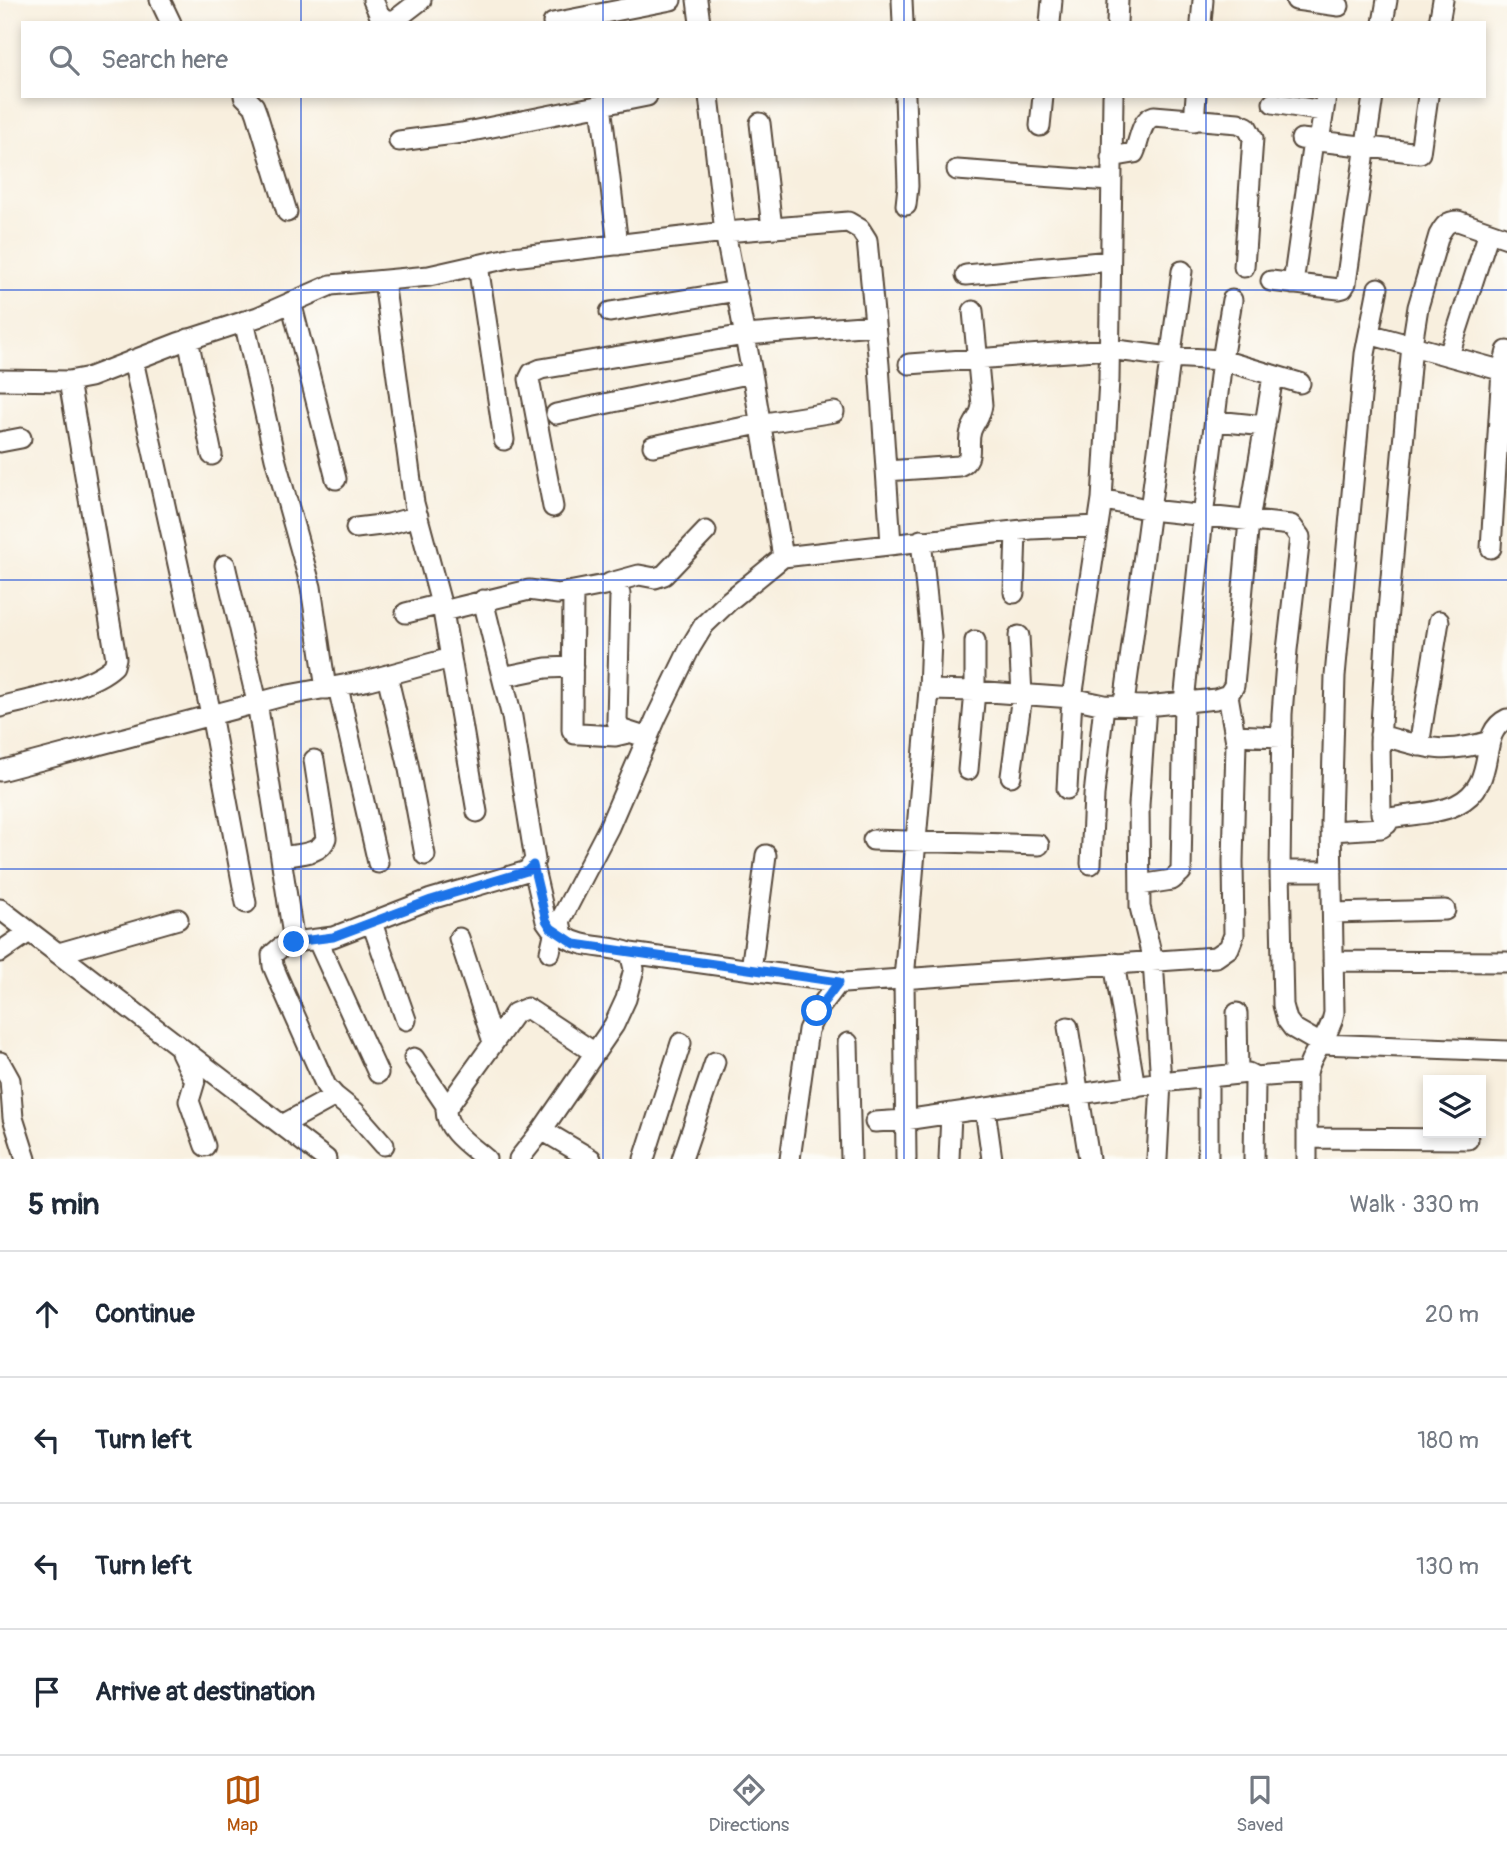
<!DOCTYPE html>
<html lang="en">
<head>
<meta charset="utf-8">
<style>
  :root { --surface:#fff; --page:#f2f2f3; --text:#1f2937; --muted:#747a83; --line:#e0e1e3; --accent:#b45309 }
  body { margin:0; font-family:Pangolin,sans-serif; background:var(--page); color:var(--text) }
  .controls { position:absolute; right:21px; bottom:21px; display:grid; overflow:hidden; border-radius:0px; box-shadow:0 4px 10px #0003 }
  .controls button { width:63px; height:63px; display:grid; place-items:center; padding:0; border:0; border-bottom:2px solid var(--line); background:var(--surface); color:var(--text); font:35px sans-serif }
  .stop { position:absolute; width:21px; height:21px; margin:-16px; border:5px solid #1a73e8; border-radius:50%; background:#fff }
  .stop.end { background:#1a73e8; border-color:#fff; box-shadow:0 2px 7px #0008 }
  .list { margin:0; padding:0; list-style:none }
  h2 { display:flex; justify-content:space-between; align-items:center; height:91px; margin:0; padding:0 28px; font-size:30px }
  h2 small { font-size:23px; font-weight:400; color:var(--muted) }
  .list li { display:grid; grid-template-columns:46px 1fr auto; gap:21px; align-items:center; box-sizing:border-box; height:126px; padding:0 28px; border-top:2px solid var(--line) }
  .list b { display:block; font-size:26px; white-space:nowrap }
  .list em { font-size:23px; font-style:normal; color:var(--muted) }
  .icon { flex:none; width:38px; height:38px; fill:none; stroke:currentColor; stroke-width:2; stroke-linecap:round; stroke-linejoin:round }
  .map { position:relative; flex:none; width:1507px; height:1159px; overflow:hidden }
  .search { position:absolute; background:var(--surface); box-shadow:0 4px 10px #0003; left:21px; right:21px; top:21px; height:77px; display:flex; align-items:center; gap:18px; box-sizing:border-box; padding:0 24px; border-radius:0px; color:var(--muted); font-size:26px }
  .sheet { height:595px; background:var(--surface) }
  nav { display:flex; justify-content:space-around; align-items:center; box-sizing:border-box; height:98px; border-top:2px solid var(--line); background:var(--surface); font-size:19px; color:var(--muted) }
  nav a { display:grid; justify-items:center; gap:4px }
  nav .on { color:var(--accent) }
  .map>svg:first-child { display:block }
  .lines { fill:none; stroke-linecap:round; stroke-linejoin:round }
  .minor-casing { stroke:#57483b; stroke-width:23 }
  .minor { stroke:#fff; stroke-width:19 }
  .route { stroke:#1a73e8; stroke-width:9 }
  .grid { fill:none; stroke:#1d4ed8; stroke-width:2; stroke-opacity:0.55 }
</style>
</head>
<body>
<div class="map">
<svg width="1507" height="1159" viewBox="0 0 1507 1159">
  <rect width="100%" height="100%" fill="#fdfcf7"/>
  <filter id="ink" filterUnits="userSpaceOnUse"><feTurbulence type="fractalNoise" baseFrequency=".0143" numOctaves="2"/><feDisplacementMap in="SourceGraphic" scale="14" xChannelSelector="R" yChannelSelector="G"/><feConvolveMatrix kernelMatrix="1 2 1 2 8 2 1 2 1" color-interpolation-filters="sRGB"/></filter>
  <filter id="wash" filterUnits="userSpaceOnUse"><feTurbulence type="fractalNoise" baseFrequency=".00686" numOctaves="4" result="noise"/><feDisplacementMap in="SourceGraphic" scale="28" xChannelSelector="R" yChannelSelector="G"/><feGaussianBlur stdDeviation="1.57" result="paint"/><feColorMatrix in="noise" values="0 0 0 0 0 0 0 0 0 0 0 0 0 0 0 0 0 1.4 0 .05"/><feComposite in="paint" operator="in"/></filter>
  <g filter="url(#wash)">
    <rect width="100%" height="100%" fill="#f8efde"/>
  </g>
  <g filter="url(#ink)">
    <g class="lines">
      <defs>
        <path id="minor" d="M 160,0 L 171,23
          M 373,0 L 379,14 L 385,20 L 395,20 L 421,0
          M 697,0 L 700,23
          M 902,0 L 903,23
          M 1296,0 L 1339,6
          M 553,23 L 671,0
          M 1050,23 L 1052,0
          M 1117,23 L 1118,0
          M 1201,23 L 1203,0
          M 1383,23 L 1387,0
          M 1439,23 L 1443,0
          M 244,96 L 254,106 L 257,114 L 287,212
          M 709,96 L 725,232 L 752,373 L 783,557
          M 905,96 L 908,186 L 906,205
          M 1273,103 L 1323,111
          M 601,105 L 618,245
          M 1194,121 L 1196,96
          M 760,123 L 772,228
          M 1040,126 L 1043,96
          M 1301,139 L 1420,153 L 1428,96
          M 399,141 L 462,133 L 647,96
          M 1319,142 L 1326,96
          M 1111,157 L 1134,153 C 1140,141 1140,120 1154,116 L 1238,123 L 1247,127 L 1253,138 L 1244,267
          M 957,170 L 1110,181
          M 1507,238 L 1458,221 C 1447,221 1444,226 1439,235 L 1418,307 L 1412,345 L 1387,622 L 1380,742 L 1381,813 L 1390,818 C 1411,814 1437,814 1456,805 C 1501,783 1475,734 1507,719
          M 478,265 L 504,440
          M 966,275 L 1110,261
          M 384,281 L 414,503 L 443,611 L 477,812
          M 1271,281 L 1339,289 L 1343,288 L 1346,283 L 1373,96
          M 1293,284 L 1313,141
          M 291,302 L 336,479
          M 610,312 L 737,291
          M 244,321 L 275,458 L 311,587 L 326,689
          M 1369,334 L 1507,372
          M 188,339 L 212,455
          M 1449,355 L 1489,232
          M 133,360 L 211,714 L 246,903
          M 909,364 L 1109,349 L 1170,357 L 1222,360 L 1300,383
          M 0,380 L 69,381 L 90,377 L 178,343 L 258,317 L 331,285 L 429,276 L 513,257 L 725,232 L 848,222 L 860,229 L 867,240 L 879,365 L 891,544
          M 556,414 L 752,373
          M 1216,421 L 1265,426
          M 0,442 L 21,438
          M 653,446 L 759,424 L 834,412
          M 886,471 L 959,466 C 976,459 966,446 971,431 C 974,422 981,416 982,405 L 973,311
          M 1102,499 L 1150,510 L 1291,525 L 1300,537 L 1287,650 L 1282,714 L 1280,871 L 1283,1005 L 1287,1020 L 1293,1028 L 1321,1044 L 1507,1051
          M 553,507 L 529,379 L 532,373 L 541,369 L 745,335 L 875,325
          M 356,528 L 389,524 L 418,516
          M 1491,548 L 1502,370 L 1507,351
          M 225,565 L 257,702 L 294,942
          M 610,583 L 639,575 L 655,578 L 664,575 L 706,531
          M 573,591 L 572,730 L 575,734 L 580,734 L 615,736 L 628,733
          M 1014,593 L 1016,531
          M 443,611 L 529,590 L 558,594 L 615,583 L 620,594 L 617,721 L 620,729 L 648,738
          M 406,613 L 441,604
          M 387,675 L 408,764 L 425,855
          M 502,677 L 546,668 L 573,667
          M 338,687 L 378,863
          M 929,690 L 975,691 L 1072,698 L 1104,705 L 1146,706 L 1216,699 L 1228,695 L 1234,686 L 1249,521 L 1273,376
          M 1124,704 L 1182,271
          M 1146,706 L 1139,805 L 1140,907 L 1153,961 L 1161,1082 L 1157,1159
          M 0,707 C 31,699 91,688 114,666 L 116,658 L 69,381
          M 1235,735 L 1282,737
          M 1380,735 C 1426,748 1443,755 1490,741
          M 1419,746 L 1439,621
          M 968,770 L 975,691 L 975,641
          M 0,771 L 283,696 L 365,681 L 451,658
          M 1011,776 L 1022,695 L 1019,636
          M 1067,789 L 1072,698 L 1102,499 L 1109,380 L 1113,96
          M 1331,831 L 1381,828 L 1387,824 L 1390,818
          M 873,840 L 1039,845
          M 281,857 C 297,854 321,855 326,838 L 314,760
          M 1091,864 L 1094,795 L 1104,705
          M 533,865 L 546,921 L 551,928 L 563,935
          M 1280,871 L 1332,871
          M 1140,885 L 1172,880 L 1181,872 L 1184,702 L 1203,517 L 1222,360 L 1232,300
          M 0,909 L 326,1159
          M 1333,913 L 1445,910
          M 372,923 L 406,1020
          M 459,938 L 493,1042
          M 317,939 L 378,1073
          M 0,952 L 29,932
          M 550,952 L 555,930
          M 59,953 L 178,919
          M 630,953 L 844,983 L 1216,957 L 1229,948 L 1234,935 L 1233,862 L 1236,742 L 1228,695
          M 1333,961 L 1507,962
          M 1114,963 L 1135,1087
          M 751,970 L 766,855
          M 1237,1013 L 1238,1073
          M 1068,1027 L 1089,1159
          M 848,1043 L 851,1159
          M 181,1052 L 195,1081 L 189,1101 L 205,1146
          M 414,1058 L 447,1107
          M 0,1062 L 10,1080 L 13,1118 L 26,1159
          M 1254,1077 L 1307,1073
          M 335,1096 L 326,1086 L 279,980 L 273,966 L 272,955 L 280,948 L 294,942 L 333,937 L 431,899 L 527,871 L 535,860 L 512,717 L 483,600
          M 985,1109 L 992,1159
          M 875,1122 L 905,1120 L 1161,1082 L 1248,1073 L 1252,1075 L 1255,1081 L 1254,1159
          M 282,1125 L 335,1096 L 355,1112 L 384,1145
          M 542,1130 L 591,1159
          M 1307,1138 L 1468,1139
          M 486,1159 C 471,1146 445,1130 446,1109 L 515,1013 L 527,1008 L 595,1053
          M 519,1159 L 542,1130 L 614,1025 L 626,999 L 634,969 L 630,953 C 606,944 583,950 563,935 L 560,921 L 609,827 L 657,716 L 690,648 L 704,625 L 729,601 L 783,557 L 1031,529 L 1098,526
          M 644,1159 L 681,1043
          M 682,1159 L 715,1062
          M 790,1159 L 808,1030 L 817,1011 L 839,982
          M 906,1159 L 904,979 L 929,690 L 931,637 L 921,540
          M 949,1159 L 951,1114
          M 1208,1159 L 1208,1077
          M 1307,1159 L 1307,1073 C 1311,1051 1330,1037 1334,1013 L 1331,824 L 1335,676 L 1365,354 L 1378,288"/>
      </defs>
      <use href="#minor" class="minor-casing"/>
      <use href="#minor" class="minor"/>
    </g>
  </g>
  <g class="lines" filter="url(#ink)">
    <path class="route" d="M 294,942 L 333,937 L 431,900 L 527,871 L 533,865 L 546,920 L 551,928 L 575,944 L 839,982 L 817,1011"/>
  </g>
  <path class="grid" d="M 301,0 L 301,23M 603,0 L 603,23M 904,0 L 904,23M 1206,0 L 1206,23M 301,96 L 301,1159M 603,96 L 603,1159M 904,96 L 904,1159M 1206,96 L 1206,1159M 0,290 L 1507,290M 0,580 L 1507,580M 0,869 L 1507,869"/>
</svg>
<div class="controls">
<button><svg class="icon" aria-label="layers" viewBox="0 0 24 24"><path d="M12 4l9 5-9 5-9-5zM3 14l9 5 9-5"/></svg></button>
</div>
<div class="stop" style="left:817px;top:1011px"></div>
<div class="stop end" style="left:294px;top:942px"></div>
<div class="search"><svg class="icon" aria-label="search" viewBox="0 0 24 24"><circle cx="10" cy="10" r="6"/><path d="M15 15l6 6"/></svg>Search here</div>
</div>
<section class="sheet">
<h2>5 min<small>Walk · 330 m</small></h2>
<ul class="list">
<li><svg class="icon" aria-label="ahead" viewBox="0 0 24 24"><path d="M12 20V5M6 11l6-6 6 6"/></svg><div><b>Continue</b></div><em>20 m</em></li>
<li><svg class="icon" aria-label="left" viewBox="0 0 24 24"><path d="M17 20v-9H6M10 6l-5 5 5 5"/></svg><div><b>Turn left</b></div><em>180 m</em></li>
<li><svg class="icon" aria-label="left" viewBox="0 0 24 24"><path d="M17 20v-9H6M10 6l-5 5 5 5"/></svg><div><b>Turn left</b></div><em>130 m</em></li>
<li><svg class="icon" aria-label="arrive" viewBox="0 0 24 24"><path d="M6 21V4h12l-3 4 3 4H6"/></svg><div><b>Arrive at destination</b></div></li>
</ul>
</section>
<nav>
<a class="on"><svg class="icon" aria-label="map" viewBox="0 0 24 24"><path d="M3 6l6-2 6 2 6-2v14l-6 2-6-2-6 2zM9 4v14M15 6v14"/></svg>Map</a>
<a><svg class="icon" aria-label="directions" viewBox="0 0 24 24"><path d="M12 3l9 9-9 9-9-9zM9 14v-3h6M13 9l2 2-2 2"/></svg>Directions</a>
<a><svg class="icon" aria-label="saved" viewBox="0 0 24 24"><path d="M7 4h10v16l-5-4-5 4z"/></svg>Saved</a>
</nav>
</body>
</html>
